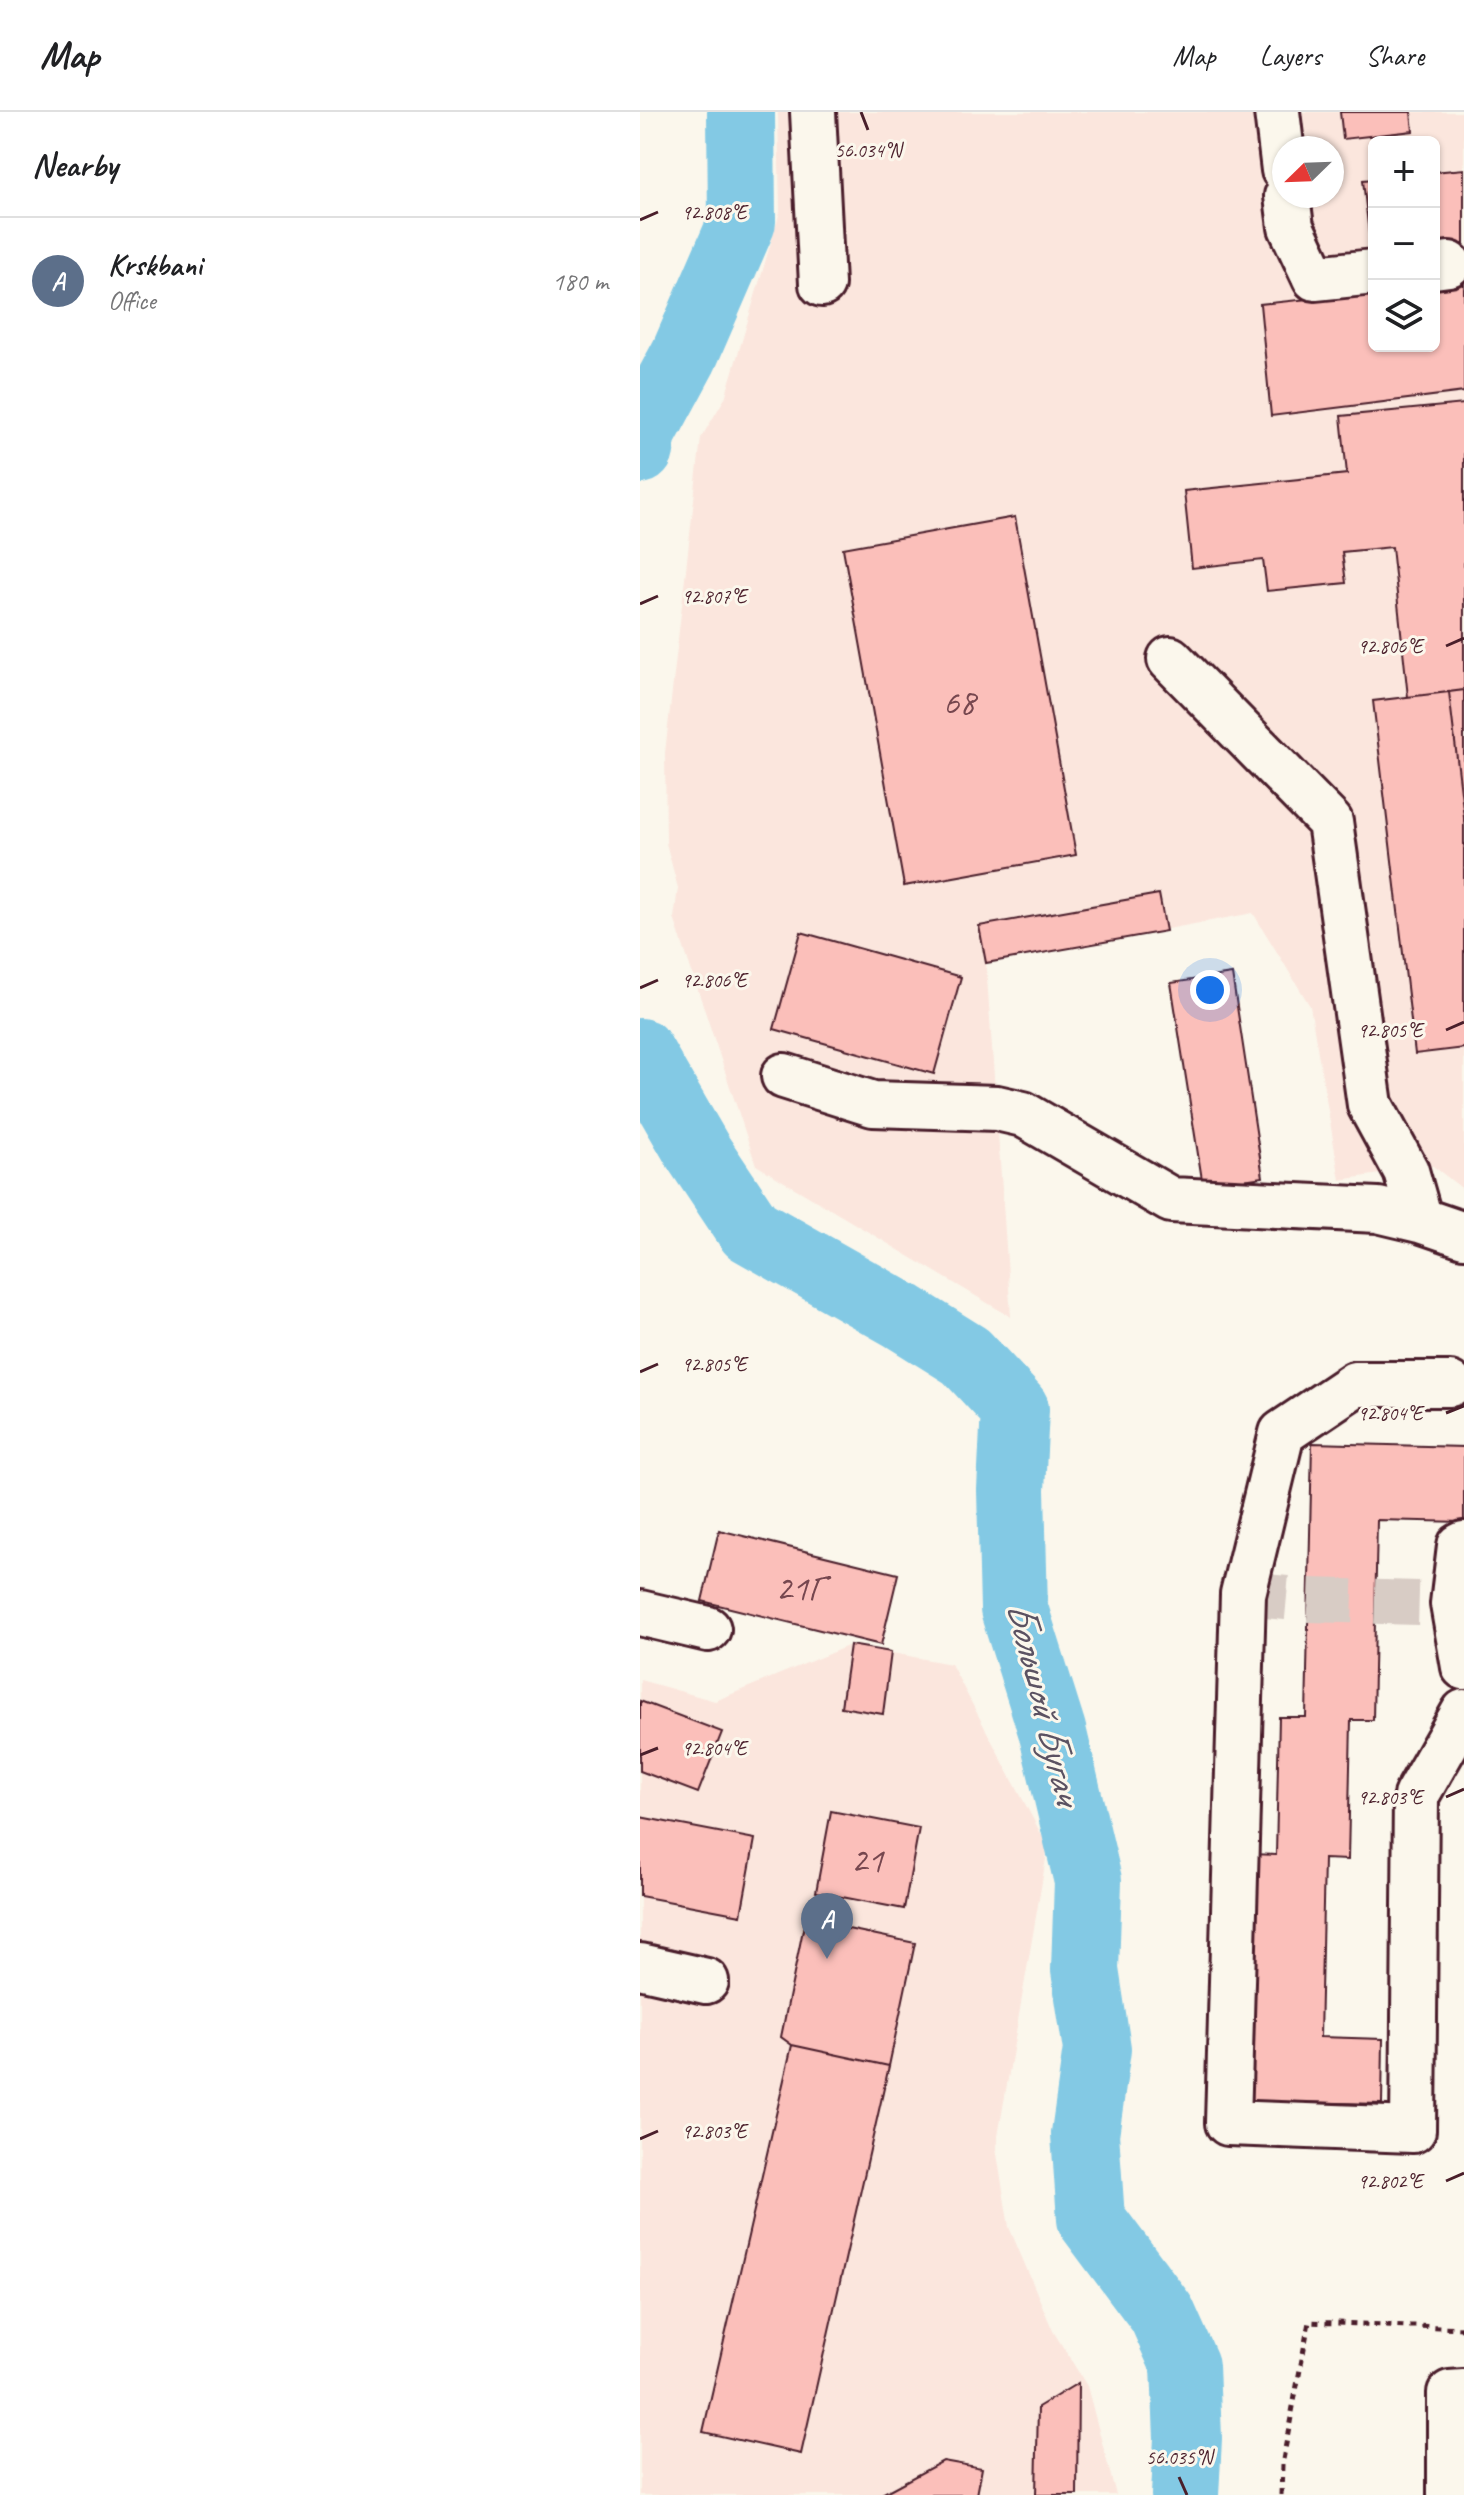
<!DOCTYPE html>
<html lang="en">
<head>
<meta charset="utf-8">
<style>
  :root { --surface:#fff; --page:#f2f2f2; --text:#202124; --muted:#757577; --line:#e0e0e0; --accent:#b45309 }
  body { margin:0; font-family:Caveat,sans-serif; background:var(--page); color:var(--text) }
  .controls { position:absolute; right:24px; top:24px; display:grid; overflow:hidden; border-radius:12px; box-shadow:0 2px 6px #0004 }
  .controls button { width:72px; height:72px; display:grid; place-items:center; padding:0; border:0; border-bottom:2px solid var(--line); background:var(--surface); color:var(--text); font:40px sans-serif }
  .compass { position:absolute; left:632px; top:24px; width:72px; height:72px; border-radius:50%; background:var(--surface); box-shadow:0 2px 6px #0004; rotate:247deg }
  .you { position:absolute; left:570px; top:878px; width:28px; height:28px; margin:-20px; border:6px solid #fff; border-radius:50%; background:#1a73e8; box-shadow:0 0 0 12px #1a73e833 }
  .badge { display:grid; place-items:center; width:52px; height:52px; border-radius:50%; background:var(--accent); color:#fff; font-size:26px; font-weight:700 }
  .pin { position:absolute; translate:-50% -66px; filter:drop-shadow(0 2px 4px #0008) }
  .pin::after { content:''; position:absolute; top:42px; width:28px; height:24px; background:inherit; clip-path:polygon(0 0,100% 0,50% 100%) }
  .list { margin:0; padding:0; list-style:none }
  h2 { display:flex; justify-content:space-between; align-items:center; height:104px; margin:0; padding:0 32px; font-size:34px }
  h2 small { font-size:26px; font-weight:400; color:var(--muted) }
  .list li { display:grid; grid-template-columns:52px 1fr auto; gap:24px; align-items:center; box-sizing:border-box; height:128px; padding:0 32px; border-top:2px solid var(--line) }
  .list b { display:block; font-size:30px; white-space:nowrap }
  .list p { margin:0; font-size:26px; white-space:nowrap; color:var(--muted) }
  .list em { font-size:26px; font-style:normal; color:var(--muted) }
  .icon { flex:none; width:44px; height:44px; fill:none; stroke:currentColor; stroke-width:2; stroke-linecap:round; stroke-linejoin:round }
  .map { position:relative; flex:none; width:824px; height:2383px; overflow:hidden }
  header { display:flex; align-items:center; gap:48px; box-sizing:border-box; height:112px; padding:0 40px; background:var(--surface); border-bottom:2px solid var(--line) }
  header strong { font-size:38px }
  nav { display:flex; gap:44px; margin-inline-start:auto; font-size:28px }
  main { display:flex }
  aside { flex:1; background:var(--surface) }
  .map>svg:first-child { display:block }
  .built { fill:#fbe6dd; fill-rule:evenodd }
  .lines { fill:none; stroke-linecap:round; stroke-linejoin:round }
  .river { stroke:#83c9e4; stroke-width:68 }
  .building { fill:#fbbfba; stroke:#4a1f2b; stroke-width:2 }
  .minor-tunnel { stroke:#d8ccc5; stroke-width:44; stroke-dasharray:44 22; stroke-linecap:butt }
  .minor-casing { stroke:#4a1f2b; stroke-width:50 }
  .path { stroke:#4a1f2b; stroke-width:5; stroke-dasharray:6 6; stroke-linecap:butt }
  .minor { stroke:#fbf7ec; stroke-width:44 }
  .ticks { fill:none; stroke:#4a1f2b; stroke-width:3 }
  .labels { text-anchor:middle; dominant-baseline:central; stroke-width:6; stroke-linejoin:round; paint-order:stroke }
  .number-label { font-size:36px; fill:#76474f }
  .water-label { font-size:42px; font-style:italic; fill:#5b5262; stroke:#fbf7ec }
  .ticks-label { font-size:20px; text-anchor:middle; fill:#4a1f2b; stroke:#fbf7ec; stroke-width:6; stroke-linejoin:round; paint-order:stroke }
</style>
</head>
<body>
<header>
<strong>Map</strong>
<nav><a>Map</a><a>Layers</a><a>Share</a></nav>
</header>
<main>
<aside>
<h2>Nearby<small></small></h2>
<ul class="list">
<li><span class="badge" style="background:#5c6f8a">A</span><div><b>Krskbani</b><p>Office</p></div><em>180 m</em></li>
</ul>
</aside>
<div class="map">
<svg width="824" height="2383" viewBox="0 0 824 2383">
  <rect width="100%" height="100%" fill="#fbf7ec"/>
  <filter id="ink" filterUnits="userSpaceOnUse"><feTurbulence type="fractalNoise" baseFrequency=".0125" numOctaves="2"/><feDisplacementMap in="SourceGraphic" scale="16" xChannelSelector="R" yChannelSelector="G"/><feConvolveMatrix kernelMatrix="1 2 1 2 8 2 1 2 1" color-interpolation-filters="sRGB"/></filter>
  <g filter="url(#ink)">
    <path class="built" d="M 138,0 L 824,0 L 824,1078 L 793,1054 L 700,1068 L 670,894 L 613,801 L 346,851 L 371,1205 L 116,1053 L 34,806 L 38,776 L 26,731 L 25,641 L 61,326 L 85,286 L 140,100 ZM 734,30 L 794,30 L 794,234 L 734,234 ZM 644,36 L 692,36 L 692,84 L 644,84 Z
      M 210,1533 L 311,1552 L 408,1735 L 356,2036 L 369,2115 L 413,2219 L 447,2274 L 476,2383 L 0,2383 L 0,1568 L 75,1589 Z"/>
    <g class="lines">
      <path class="river" d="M 0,338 L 3,320 L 44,244 L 102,110 L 101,0
        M 0,940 L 58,1040 L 110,1118 L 262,1204 L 326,1244 L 375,1297 L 371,1378 L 374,1497 L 412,1618 L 448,1769 L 445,1858 L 457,1937 L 445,2022 L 451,2107 L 522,2202 L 545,2254 L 548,2326 L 545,2383"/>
    </g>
    <path class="building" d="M 700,0 L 771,0 L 773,19 L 703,27 Z
      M 824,57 L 824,132 L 794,135 L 794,60 Z
      M 734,67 L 734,140 L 731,140 L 723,68 Z
      M 824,170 L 824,280 L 631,304 L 620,192 L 734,180 L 734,234 L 794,234 L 794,174 Z
      M 824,292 L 824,578 L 768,585 L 752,435 L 702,440 L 706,471 L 627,479 L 623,448 L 552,456 L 544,379 L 707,362 L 701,304 Z
      M 375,405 L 436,743 L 264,774 L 203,436 Z
      M 824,578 L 824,705 L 809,580 Z
      M 809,580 L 824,705 L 824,936 L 775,942 L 733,589 Z
      M 519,782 L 526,819 L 346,851 L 339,814 Z
      M 161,820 L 321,865 L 294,962 L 134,917 Z
      M 592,862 L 623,1065 L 563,1074 L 531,871 Z
      M 672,1331 L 824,1335 L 824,1410 L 737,1408 L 733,1608 L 711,1608 L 708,1748 L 684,1747 L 680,1925 L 743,1927 L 742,1992 L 606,1989 L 612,1742 L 636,1743 L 639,1605 L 666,1605 Z
      M 79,1418 L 258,1462 L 241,1533 L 62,1489 Z
      M 210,1533 L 251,1540 L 243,1602 L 201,1595 Z
      M 0,1589 L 82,1620 L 58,1681 L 0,1659 Z
      M 191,1699 L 279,1716 L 264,1797 L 176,1780 Z
      M 0,1705 L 115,1727 L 101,1803 L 0,1784 Z
      M 165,1808 L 275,1831 L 249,1954 L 152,1933 L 141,1925 Z
      M 152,1933 L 249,1954 L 161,2342 L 63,2320 Z
      M 438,2271 L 437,2383 L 396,2383 L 398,2295 Z
      M 303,2349 L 342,2356 L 337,2383 L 240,2383 Z"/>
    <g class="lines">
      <path class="minor-tunnel" d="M 603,1482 L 669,1488 L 813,1492"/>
      <defs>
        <path id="minor" d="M 173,0 L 182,172
          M 637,0 L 644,58
          M 647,84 L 651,115 L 675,166 L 734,160
          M 794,154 L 809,152
          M 530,547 L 690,710 L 730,993 L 766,1059 L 780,1108 L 824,1123
          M 144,964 L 233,992 L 357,996 L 383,1002 L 531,1088 L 738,1098 L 780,1108
          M 810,1272 L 715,1272 L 642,1321 L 603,1482 L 588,2011 L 773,2018 L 776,1684 L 824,1600
          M 824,1432 L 820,1434 L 813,1492 L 824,1555
          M 0,1501 L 68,1517
          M 0,1854 L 66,1869
          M 810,2383 L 810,2281 L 824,2280"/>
      </defs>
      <use href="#minor" class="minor-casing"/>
      <path class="path" d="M 641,2383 L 642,2353 L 669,2210 L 824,2216"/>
      <use href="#minor" class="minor"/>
    </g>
  </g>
  <path class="ticks" d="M 221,0 L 228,18M 0,108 L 18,100M 0,492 L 18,484M 806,534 L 824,526M 0,876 L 18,868M 806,918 L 824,910M 0,1260 L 18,1252M 806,1301 L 824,1294M 0,1643 L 18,1636M 806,1685 L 824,1677M 0,2027 L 18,2019M 806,2069 L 824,2061M 539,2365 L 547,2383"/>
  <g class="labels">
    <g class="number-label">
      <text x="319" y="590">68</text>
      <text x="160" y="1476">21Г</text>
      <text x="227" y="1748">21</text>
    </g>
    <g class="water-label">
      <text transform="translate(404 1590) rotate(76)">Большой Бугач</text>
    </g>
  </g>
  <g class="ticks-label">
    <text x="228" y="45">56.034°N</text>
    <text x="74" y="107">92.808°E</text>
    <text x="74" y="491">92.807°E</text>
    <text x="750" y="541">92.806°E</text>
    <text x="74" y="875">92.806°E</text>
    <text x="750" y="925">92.805°E</text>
    <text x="74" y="1259">92.805°E</text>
    <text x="750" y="1308">92.804°E</text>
    <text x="74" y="1643">92.804°E</text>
    <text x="750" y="1692">92.803°E</text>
    <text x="74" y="2026">92.803°E</text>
    <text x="750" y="2076">92.802°E</text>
    <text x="539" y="2352">56.035°N</text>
  </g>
</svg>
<div class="controls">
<button>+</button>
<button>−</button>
<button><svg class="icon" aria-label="layers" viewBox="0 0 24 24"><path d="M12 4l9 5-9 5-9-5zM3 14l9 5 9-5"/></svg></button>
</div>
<svg class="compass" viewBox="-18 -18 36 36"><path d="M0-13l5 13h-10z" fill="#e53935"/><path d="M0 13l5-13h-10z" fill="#757577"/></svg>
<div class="you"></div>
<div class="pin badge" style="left:187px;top:1847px;background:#5c6f8a">A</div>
</div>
</main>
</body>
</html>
